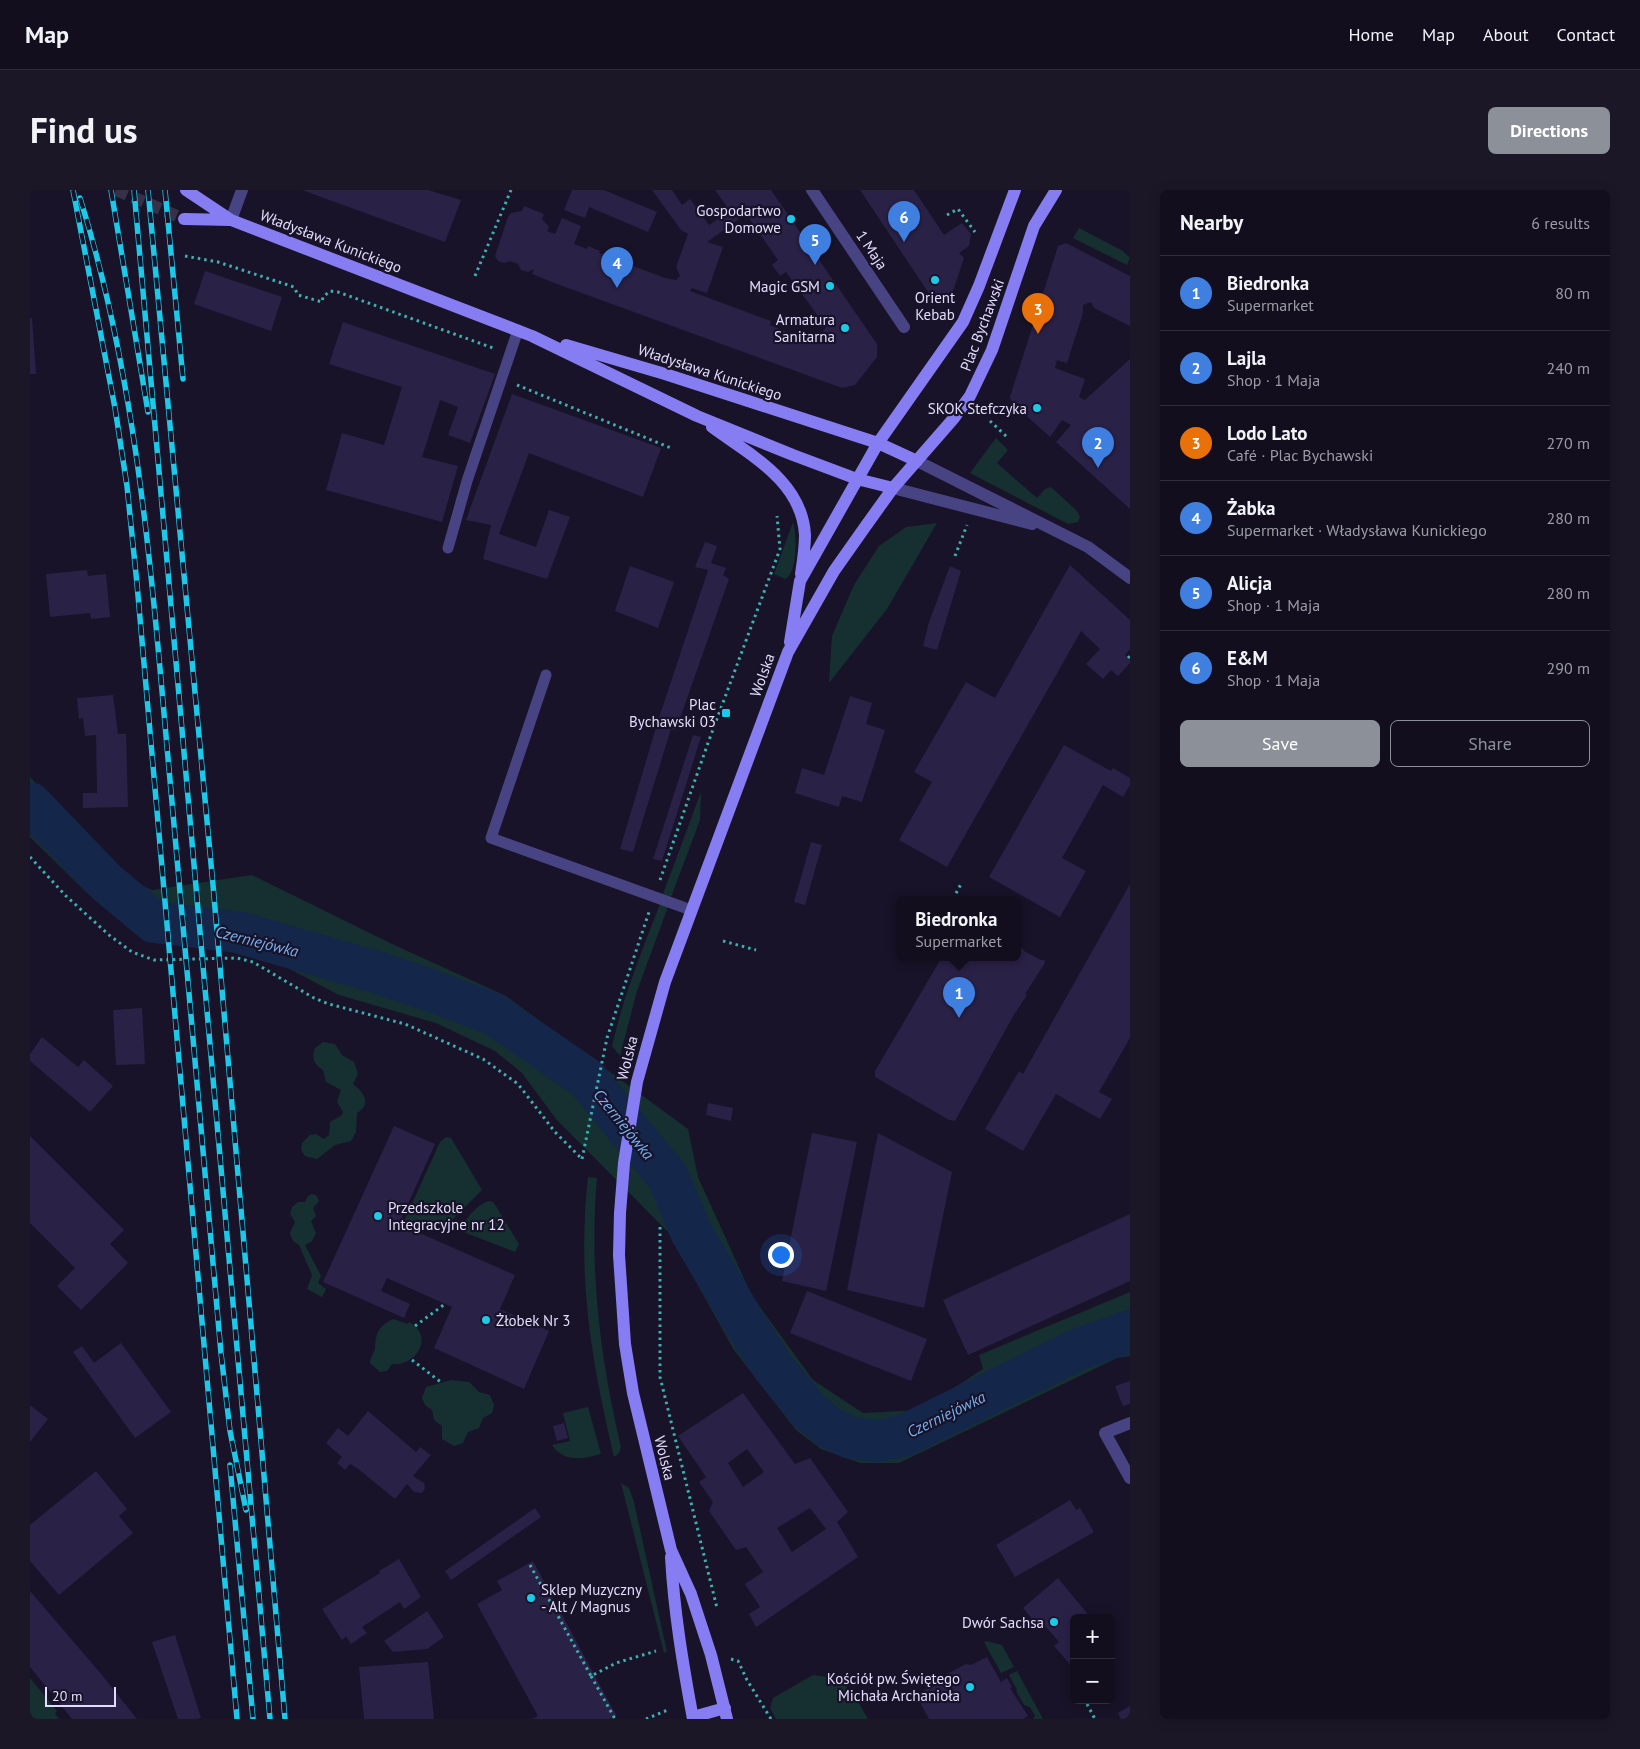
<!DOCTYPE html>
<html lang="en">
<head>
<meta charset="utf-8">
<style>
  :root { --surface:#120e1e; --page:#1b1727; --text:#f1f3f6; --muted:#9c9ca4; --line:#312e3c; --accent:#8c9099 }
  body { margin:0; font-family:"PT Sans",sans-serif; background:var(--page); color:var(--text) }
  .controls { position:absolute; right:15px; bottom:15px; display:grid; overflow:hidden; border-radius:8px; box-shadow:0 2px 12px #0003 }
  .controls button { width:45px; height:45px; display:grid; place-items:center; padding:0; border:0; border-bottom:1px solid var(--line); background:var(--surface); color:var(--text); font:25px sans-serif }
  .scale { position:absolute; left:15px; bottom:12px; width:71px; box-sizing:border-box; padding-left:5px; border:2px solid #e2ddfc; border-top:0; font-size:14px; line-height:18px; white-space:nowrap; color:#e2ddfc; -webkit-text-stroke:4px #181328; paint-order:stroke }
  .you { position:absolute; left:750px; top:1064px; width:18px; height:18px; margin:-12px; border:4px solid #fff; border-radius:50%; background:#1a73e8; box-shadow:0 0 0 8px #1a73e833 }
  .badge { display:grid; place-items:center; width:32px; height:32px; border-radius:50%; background:var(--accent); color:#fff; font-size:16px; font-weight:700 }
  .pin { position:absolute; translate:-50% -41px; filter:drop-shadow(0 1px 2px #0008) }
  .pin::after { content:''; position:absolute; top:26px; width:18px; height:15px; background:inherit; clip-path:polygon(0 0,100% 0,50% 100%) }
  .popup { position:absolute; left:866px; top:706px; width:125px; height:65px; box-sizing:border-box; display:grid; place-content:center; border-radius:8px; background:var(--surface); filter:drop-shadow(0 1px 4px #0005); font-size:16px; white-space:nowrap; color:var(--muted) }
  .popup b { font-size:19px; color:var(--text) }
  .popup::after { content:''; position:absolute; left:50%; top:100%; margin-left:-10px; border:10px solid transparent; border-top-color:var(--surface) }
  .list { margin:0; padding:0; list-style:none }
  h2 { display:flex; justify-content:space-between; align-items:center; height:65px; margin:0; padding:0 20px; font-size:21px }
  h2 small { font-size:16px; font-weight:400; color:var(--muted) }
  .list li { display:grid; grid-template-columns:32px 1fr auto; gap:15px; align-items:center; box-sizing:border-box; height:75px; padding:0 20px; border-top:1px solid var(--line) }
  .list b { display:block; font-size:19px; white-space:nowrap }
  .list p { margin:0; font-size:16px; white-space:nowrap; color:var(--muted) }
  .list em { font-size:16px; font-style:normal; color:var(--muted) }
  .actions { display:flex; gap:10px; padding:15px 20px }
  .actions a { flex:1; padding:11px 0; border:1px solid var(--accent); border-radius:8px; text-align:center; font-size:18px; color:var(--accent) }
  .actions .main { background:var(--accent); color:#fff }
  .map { position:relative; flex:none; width:1100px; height:1529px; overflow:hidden; border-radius:8px }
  header { display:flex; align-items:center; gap:30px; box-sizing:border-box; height:70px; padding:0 25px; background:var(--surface); border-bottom:1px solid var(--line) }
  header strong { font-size:24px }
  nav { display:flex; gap:28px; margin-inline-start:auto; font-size:18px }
  .intro { display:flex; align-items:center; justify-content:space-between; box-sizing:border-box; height:120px; padding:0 30px }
  h1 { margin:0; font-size:35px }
  .button { padding:12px 22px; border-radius:8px; background:var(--accent); color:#fff; font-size:18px; font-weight:700 }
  main { display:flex; gap:30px; padding:0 30px }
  aside { flex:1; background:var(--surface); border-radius:8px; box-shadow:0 2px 12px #0003 }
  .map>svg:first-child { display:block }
  .green { fill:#163031 }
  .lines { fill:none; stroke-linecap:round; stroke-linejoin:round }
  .river { stroke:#14264a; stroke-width:42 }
  .building { fill:#2a2147; fill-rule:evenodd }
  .secondary-tunnel { stroke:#363148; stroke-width:12; stroke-dasharray:12 6; stroke-linecap:butt }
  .path { stroke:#3db0af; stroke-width:3; stroke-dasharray:2.5 4; stroke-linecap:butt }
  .lane { stroke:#484382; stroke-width:11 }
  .street { stroke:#484382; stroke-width:12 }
  .secondary { stroke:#877df2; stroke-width:12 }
  .rail-casing { stroke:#1cc9e9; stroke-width:5.5 }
  .rail { stroke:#181328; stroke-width:4; stroke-dasharray:11; stroke-linecap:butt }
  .poi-dot { fill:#1cc9e9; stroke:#181328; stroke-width:2 }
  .labels { text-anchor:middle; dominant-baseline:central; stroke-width:4.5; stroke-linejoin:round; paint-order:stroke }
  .poi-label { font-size:15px; fill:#e2ddfc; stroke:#181328; text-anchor:end }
  .street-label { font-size:15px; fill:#e2ddfc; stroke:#181328 }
  .water-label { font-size:16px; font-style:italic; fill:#75b1f1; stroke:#181328 }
</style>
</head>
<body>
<header>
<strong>Map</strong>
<nav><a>Home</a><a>Map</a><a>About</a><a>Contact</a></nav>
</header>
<div class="intro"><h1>Find us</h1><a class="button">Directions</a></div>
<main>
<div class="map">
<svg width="1100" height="1529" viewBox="0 0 1100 1529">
  <rect width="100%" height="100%" fill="#181328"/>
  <path class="green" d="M 1049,38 L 1093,61 L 1100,68 L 1097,75 L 1043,48 Z
    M 966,248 L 978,260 L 967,273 L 1007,308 L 1015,299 L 1021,297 L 1047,321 L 1050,327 L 1048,332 L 1038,334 L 940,283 Z
    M 763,332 C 767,344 768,383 755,389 L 744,384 Z
    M 907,333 L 857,419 L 799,493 L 802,446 L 824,395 L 849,356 L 876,337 Z
    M 0,587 L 91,686 L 122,700 L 222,685 L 360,753 L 476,806 L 658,939 L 668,987 L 722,1106 L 783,1190 L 833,1223 L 890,1220 L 953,1179 L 949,1165 L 1100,1102 L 1100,1166 L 1087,1168 L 869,1273 L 830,1273 L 791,1259 L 766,1240 L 704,1160 L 638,1042 L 526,929 L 492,883 L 465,861 L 406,833 L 309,805 L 233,765 L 120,744 L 86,727 L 55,701 L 0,647 Z
    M 671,602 L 670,630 L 641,707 L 633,704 Z
    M 630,714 L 638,717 L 607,801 L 590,866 L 582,856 C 593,807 612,761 630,714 Z
    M 293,852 L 305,854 L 312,865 L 324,872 L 328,884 L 323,894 C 334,902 342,914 327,923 L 326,942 L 321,951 L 305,955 L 287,969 L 275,966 L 271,960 L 272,953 L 280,945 L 286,944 L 294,949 L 299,945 L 300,932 L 312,925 L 313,922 L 307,912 L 311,900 L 296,892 L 293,880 C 284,875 281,868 285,858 Z
    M 416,947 L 421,948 L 452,1000 L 420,1032 L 402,1032 L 396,1041 L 374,1031 L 410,952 Z
    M 558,987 L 567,988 C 559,1080 570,1168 591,1257 L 589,1263 L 584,1267 C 561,1169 547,1088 558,987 Z
    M 282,1004 L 286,1005 L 289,1011 L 283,1018 L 286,1026 L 281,1031 L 286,1043 L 282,1051 L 275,1055 L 291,1086 L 288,1093 L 296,1099 L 292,1107 L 277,1099 L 282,1085 L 269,1055 L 263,1051 L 260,1043 L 265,1032 L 260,1024 L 262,1017 L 268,1012 L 275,1012 L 278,1006 Z
    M 460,1011 L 464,1013 L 489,1054 L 485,1062 L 436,1043 L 432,1039 C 433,1030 450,1012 460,1011 Z
    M 363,1129 L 378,1134 L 379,1132 C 404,1145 388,1176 362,1174 L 357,1181 L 350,1182 L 340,1173 C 340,1167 345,1162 345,1158 C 346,1142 349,1136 363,1129 Z
    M 421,1190 L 439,1192 L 449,1202 L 460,1205 L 464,1215 L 462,1223 L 453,1228 L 449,1238 L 438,1242 L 433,1253 L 424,1256 L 412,1249 L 412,1236 L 404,1230 L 402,1220 L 395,1215 L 392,1208 L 396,1197 Z
    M 558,1217 L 571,1264 C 553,1269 534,1273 522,1255 L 540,1251 L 533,1223 Z
    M 591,1293 L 599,1298 L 604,1312 L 637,1462 L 634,1463 Z
    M 956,1451 L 972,1455 L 984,1477 L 971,1483 L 954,1452 Z
    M 987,1481 L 1013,1529 L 1003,1529 L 1005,1526 L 1000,1517 L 994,1515 L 986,1501 L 987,1500 L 979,1485 Z
    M 783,1485 C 817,1488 822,1501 838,1529 L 746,1529 L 740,1518 L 743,1508 Z
    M 0,1488 L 27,1521 L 25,1524 L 29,1529 L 0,1529 Z"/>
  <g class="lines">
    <path class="river" d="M 0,613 L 77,693 L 124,732 L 207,742 L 346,782 L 405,802 L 463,824 L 556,888 L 638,987 L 661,1042 L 716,1135 L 743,1177 L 779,1221 L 800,1238 L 821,1248 L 847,1251 L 873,1246 L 1049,1159 L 1100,1141"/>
  </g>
  <path class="building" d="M 272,0 L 398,0 L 431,10 L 415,52 Z
    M 542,0 L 574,0 L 627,22 L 618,42 L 559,17 L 555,28 L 534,20 Z
    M 622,0 L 642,0 L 652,15 L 660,9 L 679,35 L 700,21 L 685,0 L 741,0 L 847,154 L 847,167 L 825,195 L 812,198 L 527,94 L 502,84 L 504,79 L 498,82 L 491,80 L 488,74 L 480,71 L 474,73 L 468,71 L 465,66 L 478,27 L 481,23 L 492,21 L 494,16 L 514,24 L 512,29 L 519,37 L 517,41 L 525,44 L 532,28 L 551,36 L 544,54 L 557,59 L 558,56 L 570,61 L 569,63 L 635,88 L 646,90 L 650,86 L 646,77 L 658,44 L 651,40 ZM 716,24 L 748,70 L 742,75 L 750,86 L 756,82 L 796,137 L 784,153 L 740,135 L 741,131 L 660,101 L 662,98 L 677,103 L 693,57 L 677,52 Z
    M 830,0 L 884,0 L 914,45 L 932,33 L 941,44 L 939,56 L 929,63 L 934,68 L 919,113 L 906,114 Z
    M 1036,53 L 1100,86 L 1100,136 L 1064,118 L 1061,112 L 1053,115 L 1053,123 L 1037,173 L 1027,170 L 1025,178 L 1055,189 L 1049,207 L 1055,210 L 1100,169 L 1100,319 L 1026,252 L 1041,235 L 1032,230 L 1020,247 L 982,213 L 980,207 L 1028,56 Z
    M 175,81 L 252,107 L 241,141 L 164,114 Z
    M 0,128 L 2,128 L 6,184 L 0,184 Z
    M 313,132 L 465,184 L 440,253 L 418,245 L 428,217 L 410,210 L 392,267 L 428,276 L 412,332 L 296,300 L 312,243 L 354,255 L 372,197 L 299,174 Z
    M 482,204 L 631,258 L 613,307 L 499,263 L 469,344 L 506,357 L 519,320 L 540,327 L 517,389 L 453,369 L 461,335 L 436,330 Z
    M 675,352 L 687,356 L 681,373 L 696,378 L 693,385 L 699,389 L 646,540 L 641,539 L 603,662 L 590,659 L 627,534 L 678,380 L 665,377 Z
    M 1040,375 L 1100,430 L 1100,459 L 1095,465 L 1100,470 L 1100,473 L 1088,486 L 1081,480 L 1073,489 L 1056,474 L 1070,459 L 1051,441 L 917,677 L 869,650 L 902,592 L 884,582 L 936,492 L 965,508 Z
    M 600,376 L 644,392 L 628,438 L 585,421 Z
    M 920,376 L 931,381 L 907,460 L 893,456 L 899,432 Z
    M 57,380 L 58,386 L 76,384 L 80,427 L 61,429 L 60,423 L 20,427 L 16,384 Z
    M 83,505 L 88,544 L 96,544 L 98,617 L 53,618 L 53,603 L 67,603 L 66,545 L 55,546 L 53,528 L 49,529 L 47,508 Z
    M 820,506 L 842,513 L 836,534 L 855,540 L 832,612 L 812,606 L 809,617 L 765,603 L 772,578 L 794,585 Z
    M 663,545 L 671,547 L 632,671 L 623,669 Z
    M 1034,555 L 1081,581 L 1083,578 L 1100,588 L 1100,595 L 1093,607 L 1073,595 L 1032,668 L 1056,681 L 1030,727 L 959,687 Z
    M 781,652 L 792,655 L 775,715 L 764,712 Z
    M 1100,694 L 1100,848 L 1069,902 L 1082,909 L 1070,929 L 1026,904 L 993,961 L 955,939 L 989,881 L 993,884 Z
    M 988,757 L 992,759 L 993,758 L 994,761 L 1011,770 L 1014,770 L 1015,773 L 995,804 L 997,805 L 987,820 L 987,822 L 986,821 L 925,931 L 919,930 L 845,887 L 845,881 L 912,767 L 988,767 Z
    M 112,818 L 115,874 L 86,875 L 83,820 Z
    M 12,847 L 48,877 L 54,870 L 83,896 L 60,922 L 0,871 L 0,864 Z
    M 678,913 L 703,918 L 701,931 L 676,925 Z
    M 364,936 L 405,954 L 369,1034 L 485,1085 L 470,1119 L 519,1141 L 494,1199 L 404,1158 L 422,1117 L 357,1088 L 351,1101 L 380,1114 L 374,1128 L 293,1092 Z
    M 782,943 L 827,952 L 796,1101 L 752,1091 Z
    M 848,943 L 922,982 L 894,1118 L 817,1100 Z
    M 0,946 L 94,1040 L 80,1054 L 98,1073 L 51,1120 L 27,1096 L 45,1078 L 0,1033 Z
    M 1100,1024 L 1100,1091 L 938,1165 L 913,1110 Z
    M 777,1101 L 897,1149 L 881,1191 L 760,1143 Z
    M 91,1153 L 141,1222 L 105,1248 L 43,1162 L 52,1156 L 64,1173 Z
    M 1100,1191 L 1100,1214 L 1093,1216 L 1085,1196 Z
    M 713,1203 L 765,1274 L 780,1268 L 818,1322 L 807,1332 L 828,1367 L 726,1437 L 719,1424 L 730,1417 L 715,1394 L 733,1382 L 716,1357 L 706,1360 L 679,1321 L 683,1312 L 669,1292 L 676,1287 L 648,1246 ZM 717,1259 L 734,1282 L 713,1297 L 698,1273 ZM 780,1318 L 796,1339 L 762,1362 L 747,1338 Z
    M 0,1215 L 18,1229 L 0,1252 Z
    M 338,1221 L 386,1262 L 390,1257 L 401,1265 L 383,1286 L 394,1293 L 395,1298 L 392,1303 L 384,1302 L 377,1294 L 365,1309 L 327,1278 L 320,1274 L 315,1280 L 307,1273 L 312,1267 L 296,1253 L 308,1238 L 318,1246 Z
    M 534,1233 L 538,1248 L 527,1251 L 523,1236 Z
    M 66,1281 L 97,1319 L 89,1326 L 103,1343 L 29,1405 L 0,1371 L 0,1335 Z
    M 1040,1310 L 1046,1320 L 1050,1318 L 1064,1342 L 985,1387 L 966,1355 Z
    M 505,1318 L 511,1327 L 421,1390 L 415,1381 Z
    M 369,1369 L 391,1407 L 374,1419 L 370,1412 L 332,1437 L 337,1443 L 321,1454 L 316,1446 L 312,1450 L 292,1419 L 350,1383 L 349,1381 Z
    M 503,1371 L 586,1525 L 579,1529 L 502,1529 L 508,1526 L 447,1414 L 472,1400 L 467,1391 Z
    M 1028,1388 L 1061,1428 L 1044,1428 L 1044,1479 L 1024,1456 L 1029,1452 L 1016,1437 L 1011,1440 L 993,1418 Z
    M 0,1401 L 72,1485 L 107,1529 L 42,1529 L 0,1477 Z
    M 397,1421 L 414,1447 L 397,1459 L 363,1462 L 354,1451 Z
    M 145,1445 L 171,1528 L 166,1529 L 148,1529 L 122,1452 Z
    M 957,1467 L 971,1492 L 977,1488 L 982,1497 L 980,1498 L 998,1526 L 993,1529 L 899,1529 L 886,1505 L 906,1494 L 904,1491 L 936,1474 L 941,1475 Z
    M 398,1472 L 404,1529 L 334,1529 L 329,1477 Z
    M 1100,1516 L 1100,1529 L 1091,1529 L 1088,1523 Z"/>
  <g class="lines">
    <path class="secondary-tunnel" d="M 86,0 L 154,29"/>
    <path class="path" d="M 917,25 L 928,19 L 945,42
      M 155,66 L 188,72 L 264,97 L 268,105 L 292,112 L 293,107 L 300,101 L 308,102 L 463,158
      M 445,86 L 481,0
      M 487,195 L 641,258
      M 960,231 L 977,247
      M 925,366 L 937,335
      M 1098,468 L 1100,466
      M 0,667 L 36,706 L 79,745 L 102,762 L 124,770 L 207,768 L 223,772 L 284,808 L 299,814 L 375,834 L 453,869 L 488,894 L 525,942 L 552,969
      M 630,690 L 678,553 L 750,359 L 747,326
      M 923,709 L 931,694
      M 693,751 L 726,760
      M 552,969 L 577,848 L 619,722
      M 630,1037 L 630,1187 L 687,1418
      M 385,1136 L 415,1114
      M 382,1170 L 412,1193
      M 500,1375 L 561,1486 L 586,1473 L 626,1461
      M 701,1469 L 708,1471 L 717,1490 L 741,1529
      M 561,1486 L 585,1529
      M 1057,1514 L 1065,1529
      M 616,1529 L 640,1519"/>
    <path class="lane" d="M 418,358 L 437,291 L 488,140
      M 516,485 L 461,648 L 661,720"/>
    <path class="street" d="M 782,0 L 874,137
      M 201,30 L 212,0
      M 887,271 L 1058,357 L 1100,388
      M 863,298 L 1002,334
      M 1100,1233 L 1075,1243 L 1100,1288"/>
    <path class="secondary" d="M 156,0 L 201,30 L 502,146 L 667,226 L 763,265 L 827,289 L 863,298
      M 154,29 L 201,30
      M 536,155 L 635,184 L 848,253 L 887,271
      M 682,237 C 720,265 772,291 775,345 C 775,358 773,371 771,384
      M 760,452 L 770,391 L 848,253 L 933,132 L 949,96 L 985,0
      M 641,1367 C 644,1422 653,1475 663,1529
      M 663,1527 L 695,1518
      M 697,1529 L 681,1465 L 661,1404 L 641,1360 L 603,1203 L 595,1154 L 589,1065 L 590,1023 L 594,973 L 607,892 L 635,792 L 758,462 L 804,381 L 835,337 L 863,298 L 924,228 L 940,206 L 962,160 L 1004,36 L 1026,0"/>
    <defs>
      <path id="rail" d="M 43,0 L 85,218 L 97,296 L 107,394 L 207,1529
        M 81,0 L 118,222
        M 104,0 L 240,1529
        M 118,0 L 183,695 L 255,1529
        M 135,0 L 153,189
        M 50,8 C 107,191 121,378 138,568 C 156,766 173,964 191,1163 L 200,1241 L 216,1320
        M 200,1275 L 223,1529"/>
    </defs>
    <use href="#rail" class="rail-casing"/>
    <use href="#rail" class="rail"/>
  </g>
  <g class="poi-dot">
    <circle cx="761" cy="29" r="5"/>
    <circle cx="905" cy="90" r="5"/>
    <circle cx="800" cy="96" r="5"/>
    <circle cx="815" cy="138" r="5"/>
    <circle cx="1007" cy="218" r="5"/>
    <rect x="691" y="518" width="10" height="10" rx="2.5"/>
    <circle cx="348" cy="1026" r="5"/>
    <circle cx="456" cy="1130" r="5"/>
    <circle cx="501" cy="1408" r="5"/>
    <circle cx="1024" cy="1432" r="5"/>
    <circle cx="940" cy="1497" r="5"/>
  </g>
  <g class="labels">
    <g class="poi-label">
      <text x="751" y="20">Gospodartwo<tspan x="751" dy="17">Domowe</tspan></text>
      <text x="790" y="96">Magic GSM</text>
      <text x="905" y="107" text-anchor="middle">Orient<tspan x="905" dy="17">Kebab</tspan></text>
      <text x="805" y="129">Armatura<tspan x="805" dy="17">Sanitarna</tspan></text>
      <text x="997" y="218">SKOK Stefczyka</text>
      <text x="686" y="514">Plac<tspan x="686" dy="17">Bychawski 03</tspan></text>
      <text x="358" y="1017" text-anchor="start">Przedszkole<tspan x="358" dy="17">Integracyjne nr 12</tspan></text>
      <text x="466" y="1130" text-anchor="start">Żłobek Nr 3</text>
      <text x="511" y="1399" text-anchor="start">Sklep Muzyczny<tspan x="511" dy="17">- Alt / Magnus</tspan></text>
      <text x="1014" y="1432">Dwór Sachsa</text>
      <text x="930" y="1488">Kościół pw. Świętego<tspan x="930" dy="17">Michała Archanioła</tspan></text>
    </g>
    <g class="street-label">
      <text transform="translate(301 51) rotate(21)">Władysława Kunickiego</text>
      <text transform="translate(842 60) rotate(56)">1 Maja</text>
      <text transform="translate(952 135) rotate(-69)">Plac Bychawski</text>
      <text transform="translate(680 182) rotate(18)">Władysława Kunickiego</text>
      <text transform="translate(732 485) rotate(-70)">Wolska</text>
      <text transform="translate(597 868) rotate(-76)">Wolska</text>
      <text transform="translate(635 1268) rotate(76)">Wolska</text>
    </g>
    <g class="water-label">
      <text transform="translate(227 751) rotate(14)">Czerniejówka</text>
      <text transform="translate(594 934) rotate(51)">Czerniejówka</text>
      <text transform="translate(916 1224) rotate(-26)">Czerniejówka</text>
    </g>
  </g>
</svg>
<div class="controls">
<button>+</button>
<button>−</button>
</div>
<div class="scale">20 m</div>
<div class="you"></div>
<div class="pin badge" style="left:929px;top:828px;background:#3f7fe0">1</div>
<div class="popup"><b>Biedronka</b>Supermarket</div>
<div class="pin badge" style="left:1068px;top:278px;background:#3f7fe0">2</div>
<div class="pin badge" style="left:1008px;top:144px;background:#e8710a">3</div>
<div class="pin badge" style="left:587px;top:98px;background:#3f7fe0">4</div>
<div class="pin badge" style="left:785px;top:75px;background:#3f7fe0">5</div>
<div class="pin badge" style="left:874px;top:52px;background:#3f7fe0">6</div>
</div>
<aside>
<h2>Nearby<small>6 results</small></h2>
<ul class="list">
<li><span class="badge" style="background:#3f7fe0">1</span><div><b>Biedronka</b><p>Supermarket</p></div><em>80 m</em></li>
<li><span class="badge" style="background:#3f7fe0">2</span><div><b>Lajla</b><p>Shop · 1 Maja</p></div><em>240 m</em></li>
<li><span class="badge" style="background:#e8710a">3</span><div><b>Lodo Lato</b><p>Café · Plac Bychawski</p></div><em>270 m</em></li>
<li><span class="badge" style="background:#3f7fe0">4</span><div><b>Żabka</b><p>Supermarket · Władysława Kunickiego</p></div><em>280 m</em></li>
<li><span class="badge" style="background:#3f7fe0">5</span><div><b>Alicja</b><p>Shop · 1 Maja</p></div><em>280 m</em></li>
<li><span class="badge" style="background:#3f7fe0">6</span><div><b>E&amp;M</b><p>Shop · 1 Maja</p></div><em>290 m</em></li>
</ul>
<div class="actions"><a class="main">Save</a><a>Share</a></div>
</aside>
</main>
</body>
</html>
